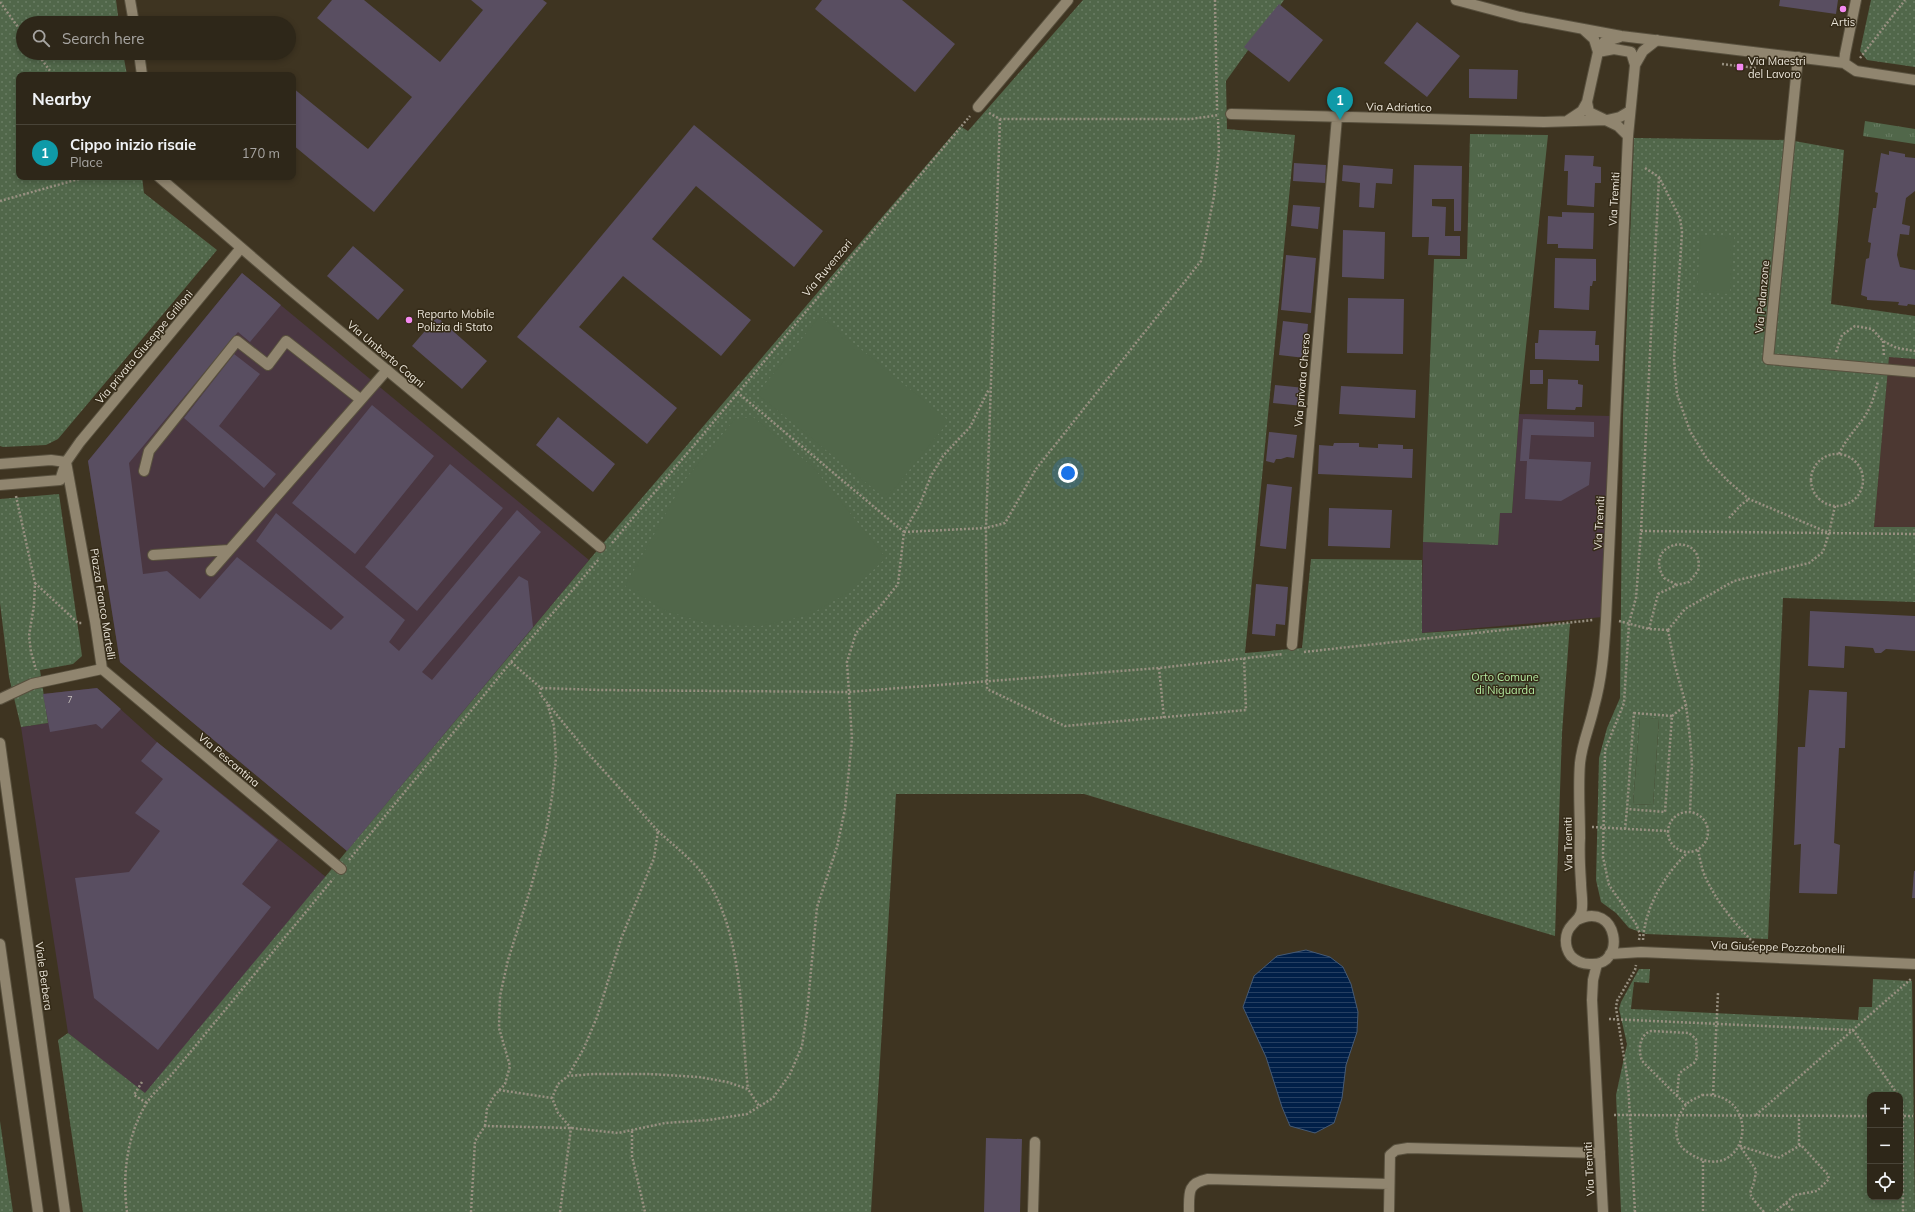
<!DOCTYPE html>
<html lang="en">
<head>
<meta charset="utf-8">
<style>
  :root { --surface:#2e2719; --page:#362f22; --text:#f1f3f6; --muted:#a7a5a2; --line:#494438; --accent:#f489f0 }
  body { margin:0; font-family:Mulish,sans-serif; background:var(--page); color:var(--text) }
  .controls { position:absolute; right:12px; bottom:12px; display:grid; overflow:hidden; border-radius:8px; box-shadow:0 2px 6px #0003 }
  .controls button { width:36px; height:36px; display:grid; place-items:center; padding:0; border:0; border-bottom:1px solid var(--line); background:var(--surface); color:var(--text); font:20px sans-serif }
  .you { position:absolute; left:1068px; top:473px; width:14px; height:14px; margin:-10px; border:3px solid #fff; border-radius:50%; background:#1a73e8; box-shadow:0 0 0 6px #1a73e833 }
  .badge { display:grid; place-items:center; width:26px; height:26px; border-radius:50%; background:var(--accent); color:#fff; font-size:13px; font-weight:700 }
  .pin { position:absolute; translate:-50% -33px; filter:drop-shadow(0 1px 2px #0008) }
  .pin::after { content:''; position:absolute; top:21px; width:14px; height:12px; background:inherit; clip-path:polygon(0 0,100% 0,50% 100%) }
  .list { margin:0; padding:0; list-style:none }
  h2 { display:flex; justify-content:space-between; align-items:center; height:52px; margin:0; padding:0 16px; font-size:17px }
  h2 small { font-size:13px; font-weight:400; color:var(--muted) }
  .list li { display:grid; grid-template-columns:26px 1fr auto; gap:12px; align-items:center; box-sizing:border-box; height:56px; padding:0 16px; border-top:1px solid var(--line) }
  .list b { display:block; font-size:15px; white-space:nowrap }
  .list p { margin:0; font-size:13px; white-space:nowrap; color:var(--muted) }
  .list em { font-size:13px; font-style:normal; color:var(--muted) }
  .icon { flex:none; width:22px; height:22px; fill:none; stroke:currentColor; stroke-width:2; stroke-linecap:round; stroke-linejoin:round }
  .map { position:relative; flex:none; width:1915px; height:1212px; overflow:hidden }
  .search { position:absolute; background:var(--surface); box-shadow:0 2px 6px #0003; left:16px; top:16px; width:280px; height:44px; display:flex; align-items:center; gap:10px; box-sizing:border-box; padding:0 14px; border-radius:22px; color:var(--muted); font-size:15px }
  .panel { position:absolute; background:var(--surface); box-shadow:0 2px 6px #0003; left:16px; top:72px; width:280px; height:108px; border-radius:8px }
  .map>svg:first-child { display:block }
  .industrial { fill:#4a3741 }
  .education { fill:#4c3832 }
  .grass { fill:url(#grass-tufts) }
  .park { fill:url(#park-dots); fill-rule:evenodd }
  .pitch { fill:#51674a }
  .water { fill:url(#water-rules); stroke:#465a74 }
  .building { fill:#594e61 }
  .lines { fill:none; stroke-linecap:round; stroke-linejoin:round }
  .lane-casing { stroke:#58503e; stroke-width:12 }
  .street-casing { stroke:#58503e; stroke-width:12 }
  .secondary-casing { stroke:#58503e; stroke-width:12 }
  .path { stroke:#989081; stroke-width:2.5; stroke-dasharray:2 2; stroke-linecap:butt }
  .lane { stroke:#90856f; stroke-width:10 }
  .street { stroke:#90856f; stroke-width:10 }
  .secondary { stroke:#90856f; stroke-width:10 }
  .poi-dot { fill:#f489f0; stroke:#342a17; stroke-width:1.5 }
  .labels { text-anchor:middle; dominant-baseline:central; stroke-width:3; stroke-linejoin:round; paint-order:stroke }
  .number-label { font-size:9px; fill:#c6bfbb }
  .poi-label { font-size:11px; fill:#ebe5d9; stroke:#342a17; text-anchor:start }
  .street-label { font-size:11px; fill:#ebe5d9; stroke:#342a17 }
  .park-label { font-size:11px; fill:#b4eca1; stroke:#342a17 }
</style>
</head>
<body>
<div class="map">
<svg width="1915" height="1212" viewBox="0 0 1915 1212">
  <defs>
    <pattern id="grass-tufts" width="24" height="20" patternUnits="userSpaceOnUse"><rect width="24" height="20" fill="#51674a"/><path d="M3 7l-1-3M5 7V3M7 7l1-3M15 17l-1-3M17 17v-4M19 17l1-3" fill="none" stroke="#6a7d64"/></pattern>
    <pattern id="park-dots" width="8" height="8" patternUnits="userSpaceOnUse"><rect width="8" height="8" fill="#51674a"/><path d="M2 2h.1M6 6h.1" fill="none" stroke="#6a7d64" stroke-width="1.8" stroke-linecap="round"/></pattern>
    <pattern id="water-rules" width="6" height="5" patternUnits="userSpaceOnUse"><rect width="6" height="5" fill="#001f48"/><path d="M0 2.5h6" fill="none" stroke="#253f62"/></pattern>
  </defs>
  <rect width="100%" height="100%" fill="#3e3421"/>
  <path class="industrial" d="M 242,273 L 589,560 L 347,851 L 120,662 L 88,461 Z
    M 1519,414 L 1611,416 L 1603,617 L 1421,633 L 1423,542 L 1498,544 L 1500,513 L 1512,513 Z
    M 97,688 L 157,742 L 326,877 L 145,1094 L 68,1033 L 21,727 L 48,723 L 43,694 Z"/>
  <path class="education" d="M 1889,356 L 1915,359 L 1915,527 L 1874,527 Z"/>
  <path class="grass" d="M 1865,121 L 1915,129 L 1915,144 L 1863,136 Z
    M 1470,134 L 1548,135 L 1519,414 L 1512,513 L 1500,513 L 1498,545 L 1423,542 L 1434,259 L 1467,259 Z"/>
  <path class="park" d="M 0,0 L 116,0 L 119,23 L 23,23 L 23,53 L 123,53 L 127,75 L 19,75 L 19,177 L 142,177 L 144,193 L 217,250 L 58,439 L 46,445 L 3,447 L 0,446 Z
    M 1083,0 L 1284,0 L 1226,81 L 1227,129 L 1295,135 L 1245,653 L 1302,648 L 1311,559 L 1422,560 L 1422,633 L 1570,623 L 1562,733 L 1555,936 L 1084,794 L 896,794 L 871,1212 L 83,1212 L 58,1040 L 68,1033 L 145,1093 L 600,547 L 960,126 L 968,131 Z
    M 1871,0 L 1915,0 L 1915,67 L 1867,60 L 1860,51 Z
    M 1634,138 L 1789,140 L 1844,150 L 1831,304 L 1915,316 L 1915,359 L 1889,357 L 1874,527 L 1915,527 L 1915,602 L 1783,598 L 1768,939 L 1646,934 L 1629,928 L 1616,913 L 1601,902 L 1596,880 L 1599,758 L 1607,728 L 1620,698 L 1623,416 ZM 1640,718 L 1659,719 L 1653,805 L 1633,804 Z
    M 59,494 L 82,656 L 73,664 L 40,670 L 48,723 L 21,727 L 9,677 L 0,603 L 0,499 Z
    M 1639,969 L 1650,969 L 1649,983 L 1634,982 L 1631,1009 L 1858,1020 L 1859,1007 L 1872,1007 L 1873,979 L 1912,981 L 1915,1212 L 1621,1212 L 1616,1095 L 1627,1044 L 1619,1009 L 1621,1002 ZM 1870,1095 L 1900,1095 L 1900,1197 L 1870,1197 Z
    M 0,1121 L 13,1212 L 0,1212 Z"/>
  <path class="pitch" d="M 1701,235 L 1734,237 L 1730,294 L 1697,292 Z
    M 820,316 L 949,421 L 886,499 L 757,394 Z
    M 753,417 L 814,468 L 886,558 L 851,591 L 809,615 L 761,626 L 713,625 L 666,611 L 625,586 L 684,481 L 735,419 Z
    M 1640,717 L 1659,719 L 1653,805 L 1633,804 Z"/>
  <path class="water" d="M 1306,950 L 1330,957 L 1343,967 L 1351,984 L 1358,1012 L 1357,1032 L 1346,1065 L 1342,1098 L 1334,1123 L 1315,1133 L 1290,1126 L 1282,1107 L 1266,1057 L 1243,1007 L 1254,976 L 1277,956 Z"/>
  <path class="building" d="M 332,0 L 364,0 L 440,62 L 483,10 L 471,0 L 543,0 L 547,3 L 374,212 L 293,145 L 293,88 L 368,149 L 412,97 L 317,18 Z
    M 822,0 L 902,0 L 955,44 L 915,92 L 815,9 Z
    M 1780,0 L 1838,0 L 1836,14 L 1779,6 Z
    M 1279,4 L 1323,40 L 1289,82 L 1244,47 Z
    M 1417,22 L 1460,56 L 1427,97 L 1384,63 Z
    M 1469,69 L 1518,70 L 1517,99 L 1469,98 Z
    M 694,125 L 823,231 L 794,267 L 696,186 L 652,239 L 751,320 L 721,356 L 623,276 L 579,327 L 677,408 L 647,444 L 517,337 Z
    M 1889,151 L 1905,154 L 1905,157 L 1915,158 L 1915,191 L 1906,198 L 1902,224 L 1910,226 L 1909,235 L 1900,234 L 1897,255 L 1900,267 L 1915,270 L 1915,305 L 1908,304 L 1907,306 L 1898,305 L 1899,302 L 1867,300 L 1867,297 L 1861,295 L 1866,259 L 1869,258 L 1871,243 L 1868,242 L 1873,208 L 1876,208 L 1878,193 L 1875,192 L 1881,153 L 1889,155 Z
    M 1565,155 L 1594,156 L 1593,166 L 1601,167 L 1601,183 L 1595,183 L 1594,207 L 1567,205 L 1568,171 L 1564,171 Z
    M 1294,163 L 1326,165 L 1325,183 L 1293,181 Z
    M 1343,165 L 1393,169 L 1392,184 L 1376,183 L 1374,208 L 1359,207 L 1360,183 L 1342,181 Z
    M 1414,165 L 1462,166 L 1461,231 L 1454,231 L 1454,199 L 1432,199 L 1432,206 L 1446,207 L 1445,236 L 1460,236 L 1460,256 L 1428,255 L 1429,237 L 1412,237 Z
    M 1293,205 L 1320,207 L 1318,229 L 1291,226 Z
    M 1562,212 L 1594,213 L 1593,249 L 1558,248 L 1558,244 L 1547,244 L 1548,216 L 1562,217 Z
    M 1343,230 L 1385,232 L 1384,279 L 1342,277 Z
    M 353,246 L 404,290 L 378,320 L 327,276 Z
    M 1286,255 L 1316,258 L 1311,313 L 1281,310 Z
    M 1555,258 L 1596,259 L 1596,281 L 1593,281 L 1592,286 L 1590,286 L 1589,310 L 1554,308 Z
    M 242,273 L 281,305 L 250,342 L 238,332 L 129,463 L 143,574 L 167,571 L 200,599 L 237,557 L 331,630 L 344,617 L 256,541 L 276,513 L 405,620 L 389,642 L 399,651 L 517,510 L 541,532 L 422,672 L 432,680 L 519,576 L 528,581 L 533,627 L 347,851 L 120,662 L 88,461 Z
    M 1348,298 L 1404,299 L 1403,354 L 1347,353 Z
    M 437,317 L 487,361 L 462,389 L 412,346 Z
    M 1283,321 L 1308,324 L 1305,358 L 1279,355 Z
    M 1539,330 L 1596,331 L 1595,345 L 1599,345 L 1599,361 L 1535,359 L 1535,343 L 1538,343 Z
    M 234,354 L 260,374 L 219,426 L 276,474 L 264,488 L 184,418 Z
    M 1530,370 L 1543,370 L 1543,384 L 1530,384 Z
    M 1548,379 L 1578,380 L 1578,384 L 1583,385 L 1582,407 L 1576,407 L 1575,410 L 1547,409 Z
    M 1275,385 L 1305,388 L 1303,406 L 1273,403 Z
    M 1341,386 L 1416,390 L 1415,418 L 1339,414 Z
    M 372,405 L 434,456 L 355,554 L 292,503 Z
    M 558,417 L 615,464 L 593,492 L 536,445 Z
    M 1523,419 L 1594,422 L 1594,437 L 1531,435 L 1529,459 L 1591,462 L 1589,485 L 1561,501 L 1525,499 L 1527,461 L 1520,461 Z
    M 1269,432 L 1297,435 L 1294,458 L 1287,457 L 1281,459 L 1276,459 L 1274,463 L 1266,461 Z
    M 1334,443 L 1359,443 L 1359,447 L 1378,448 L 1378,444 L 1403,445 L 1403,449 L 1413,449 L 1412,478 L 1318,474 L 1319,445 L 1333,446 Z
    M 450,464 L 503,508 L 417,611 L 365,567 Z
    M 1267,484 L 1292,487 L 1286,549 L 1260,546 Z
    M 1329,508 L 1392,510 L 1390,548 L 1328,546 Z
    M 1256,584 L 1288,587 L 1285,625 L 1276,624 L 1275,636 L 1252,634 Z
    M 1810,611 L 1915,616 L 1915,651 L 1886,649 L 1881,653 L 1875,653 L 1873,648 L 1845,646 L 1844,668 L 1808,666 Z
    M 97,688 L 121,709 L 102,729 L 96,724 L 50,732 L 43,694 Z
    M 1809,690 L 1847,692 L 1845,748 L 1839,748 L 1834,843 L 1840,845 L 1837,894 L 1799,893 L 1801,844 L 1794,845 L 1798,747 L 1805,747 Z
    M 157,742 L 278,840 L 242,884 L 271,907 L 158,1050 L 94,998 L 75,878 L 129,872 L 160,831 L 135,813 L 163,779 L 141,761 Z
    M 1914,871 L 1915,871 L 1915,898 L 1912,898 Z
    M 986,1138 L 1022,1139 L 1020,1212 L 984,1212 Z"/>
  <g class="lines">
    <defs>
      <path id="lane" d="M 1798,57 L 1768,359 L 1915,372
        M 66,462 L 95,621 L 102,669
        M 0,464 L 51,460 L 66,462
        M 144,471 L 149,451 L 237,341 L 268,365 L 286,341 L 360,399
        M 0,485 L 60,480 L 66,462 L 80,442 L 241,248
        M 153,555 L 229,550
        M 211,571 L 387,370
        M 102,669 L 341,869
        M 0,699 L 32,684 L 102,669
        M 1033,1212 L 1035,1142
        M 1189,1212 C 1189,1193 1187,1183 1208,1179 L 1389,1184
        M 1389,1212 L 1390,1155 L 1396,1150 L 1408,1148 L 1600,1153"/>
      <path id="street" d="M 130,0 L 134,23
        M 1456,0 L 1520,17 L 1621,36 L 1844,63 L 1856,71 L 1915,80
        M 1583,29 L 1594,39 L 1598,52
        M 139,53 L 142,75
        M 1844,63 L 1845,54 L 1856,0
        M 1635,65 L 1643,51 L 1657,40
        M 1587,102 L 1589,112 L 1618,126 L 1628,136
        M 978,107 L 1068,0
        M 1231,114 L 1544,122 L 1607,120 L 1620,117 L 1630,111
        M 1567,121 L 1582,111 L 1587,102 L 1598,52 L 1604,42 L 1620,37
        M 159,177 L 288,288 L 600,547
        M 1292,645 L 1337,117
        M 1577,920 C 1618,899 1628,967 1590,964 C 1583,964 1576,961 1571,956 C 1564,947 1564,933 1572,925 C 1575,921 1579,919 1581,913 C 1584,905 1581,893 1581,883 C 1580,868 1579,853 1580,838 C 1580,813 1578,787 1580,763 C 1582,743 1590,726 1594,707 C 1602,679 1604,650 1606,620 L 1628,136 L 1635,65 L 1631,52 L 1614,49 L 1598,52
        M 1610,954 L 1641,952 L 1915,964
        M 1597,964 L 1593,980 L 1592,1000 L 1603,1212"/>
      <path id="secondary" d="M 0,743 L 65,1212
        M 0,944 L 38,1212"/>
    </defs>
    <use href="#lane" class="lane-casing"/>
    <use href="#street" class="street-casing"/>
    <use href="#secondary" class="secondary-casing"/>
    <path class="path" d="M 1215,0 L 1217,110
      M 0,2 L 23,34
      M 37,53 L 53,75
      M 1860,58 L 1905,0
      M 1722,64 L 1756,68
      M 989,113 L 1000,119 L 1191,119 L 1219,115
      M 1000,119 L 986,528 L 987,689 L 1065,726 L 1246,710 L 1244,658
      M 1645,168 L 1659,177 L 1680,218 L 1682,232 L 1674,359 L 1677,394 L 1690,431 L 1707,459 L 1727,480 L 1749,499 L 1829,533
      M 0,201 L 86,177
      M 1883,341 L 1884,356
      M 1836,352 L 1842,335 L 1855,326 L 1872,329 L 1883,341 L 1897,348 L 1915,351
      M 1839,454 C 1846,439 1856,429 1865,416 C 1872,405 1875,393 1878,381
      M1811 480a26 26 0 1 1 52 0a26 26 0 1 1-52 0Z
      M 16,496 L 35,583 L 34,605 L 29,636 L 31,652 L 36,670
      M 1729,518 L 1741,505 L 1749,499
      M 1641,531 L 1915,534
      M 904,532 L 986,528 L 1005,523 L 1036,469 L 1201,261 L 1214,196 L 1219,150 L 1218,119
      M 904,532 L 920,504 L 931,476 L 943,456 L 970,427 L 989,389
      M 612,543 L 970,116
      M 35,583 L 78,623 L 82,623
      M 1619,621 L 1649,629 L 1668,630
      M 1649,629 L 1658,594 L 1677,585 L 1689,582 L 1698,571 C 1706,529 1641,541 1664,578 L 1677,585
      M 1668,630 L 1685,609 L 1734,581 L 1809,563 L 1823,552 L 1829,533 L 1835,506
      M 1668,630 L 1675,666 L 1686,705 L 1690,738 L 1692,764 L 1690,812
      M 1304,652 L 1593,620
      M 511,662 L 541,688 L 600,690 L 848,692 L 1159,668 L 1283,654
      M 1159,668 L 1164,718
      M 541,688 L 540,694 L 587,752 L 658,831 L 654,858 L 621,939 L 597,1017 L 584,1048 L 568,1076
      M 1634,713 L 1672,716 L 1665,812 L 1627,809 Z
      M 1672,716 L 1686,705
      M1668 832a20 20 0 1 1 40 0a20 20 0 1 1-40 0Z
      M 1592,827 L 1667,831
      M 1625,829 L 1627,809
      M 658,831 C 672,844 690,858 702,873 C 745,931 740,1021 748,1089
      M 1698,850 C 1700,858 1701,866 1704,874 C 1715,900 1735,924 1755,944
      M 349,860 L 511,662 L 599,559
      M 1639,940 L 1640,934 L 1636,924 L 1609,885 L 1603,857 L 1605,750 L 1624,703 L 1629,623 L 1636,598 L 1641,531 L 1659,177
      M 1643,940 C 1645,907 1664,876 1687,853
      M 1609,1019 L 1853,1030 L 1898,1095
      M 142,1082 L 134,1095 L 147,1103
      M 499,1090 L 552,1098
      M 1702,1095 C 1767,1091 1747,1191 1689,1153 C 1671,1143 1674,1119 1686,1105 C 1690,1100 1697,1098 1702,1095 Z
      M 1713,1095 L 1718,993
      M 1677,1096 L 1679,1074 L 1682,1071 L 1694,1063 L 1697,1058 L 1696,1039 L 1689,1033 L 1651,1031 C 1639,1035 1638,1050 1642,1061 L 1686,1105
      M 1900,1098 L 1902,1101 L 1903,1116 L 1903,1212
      M 1614,1115 L 1870,1116
      M 1756,1115 L 1912,978
      M 1900,1116 L 1913,1116
      M 485,1126 L 487,1109 L 494,1096 L 505,1084 L 510,1066 L 499,1028 L 500,996 L 508,960 L 531,887 L 546,831 L 552,797 L 556,758 L 554,726 L 547,703
      M 632,1131 L 632,1156 L 645,1212
      M 1799,1145 L 1799,1116
      M 1703,1161 L 1703,1212
      M 1786,1203 L 1794,1212
      M 127,1212 C 122,1175 127,1136 146,1104 C 152,1094 162,1086 169,1078 L 333,879
      M 471,1212 L 475,1141 L 485,1126 L 571,1128 L 618,1133 L 665,1123 L 709,1120 L 747,1114 L 773,1098 L 790,1074 L 802,1046 L 807,1013 L 817,907 L 837,847 L 845,809 L 852,739 L 847,662 L 856,633 L 879,608 L 898,584 L 904,532 L 737,392
      M 560,1212 L 571,1128 L 558,1113 L 552,1098 L 558,1084 L 568,1076 L 594,1074 L 649,1074 L 699,1077 L 727,1082 L 748,1089 L 759,1106
      M 1635,1212 L 1628,1082 L 1616,1008 L 1617,1001 L 1635,970 L 1636,965
      M 1764,1212 C 1741,1186 1754,1198 1756,1170 L 1740,1146 L 1778,1158 L 1801,1145 L 1828,1175 L 1829,1179 L 1817,1191 L 1795,1195 L 1775,1212"/>
    <use href="#lane" class="lane"/>
    <use href="#street" class="street"/>
    <use href="#secondary" class="secondary"/>
  </g>
  <g class="poi-dot">
    <circle cx="1843" cy="9" r="4"/>
    <rect x="1736" y="63" width="8" height="8" rx="2"/>
    <circle cx="409" cy="320" r="4"/>
  </g>
  <g class="labels">
    <g class="number-label">
      <text x="70" y="699">7</text>
    </g>
    <g class="poi-label">
      <text x="1843" y="22" text-anchor="middle">Artis</text>
      <text x="1748" y="61">Via Maestri<tspan x="1748" dy="13">del Lavoro</tspan></text>
      <text x="417" y="314">Reparto Mobile<tspan x="417" dy="13">Polizia di Stato</tspan></text>
    </g>
    <g class="street-label">
      <text transform="translate(1399 107) rotate(1)">Via Adriatico</text>
      <text transform="translate(1614 199) rotate(-87)">Via Tremiti</text>
      <text transform="translate(827 268) rotate(-50)">Via Ruvenzori</text>
      <text transform="translate(1762 297) rotate(-85)">Via Palanzone</text>
      <text transform="translate(144 347) rotate(-50)">Via privata Giuseppe Grilloni</text>
      <text transform="translate(386 354) rotate(40)">Via Umberto Cagni</text>
      <text transform="translate(1302 380) rotate(-85)">Via privata Cherso</text>
      <text transform="translate(1599 523) rotate(-87)">Via Tremiti</text>
      <text transform="translate(103 604) rotate(81)">Piazza Franco Martelli</text>
      <text transform="translate(229 760) rotate(40)">Via Pescantina</text>
      <text transform="translate(1568 844) rotate(-91)">Via Tremiti</text>
      <text transform="translate(1778 947) rotate(2)">Via Giuseppe Pozzobonelli</text>
      <text transform="translate(44 976) rotate(82)">Viale Berbera</text>
      <text transform="translate(1589 1169) rotate(-93)">Via Tremiti</text>
    </g>
    <g class="park-label">
      <text x="1505" y="677">Orto Comune<tspan x="1505" dy="13">di Niguarda</tspan></text>
    </g>
  </g>
</svg>
<div class="controls">
<button>+</button>
<button>−</button>
<button><svg class="icon" aria-label="locate" viewBox="0 0 24 24"><circle cx="12" cy="12" r="6"/><path d="M12 2v4M12 18v4M2 12h4M18 12h4"/></svg></button>
</div>
<div class="you"></div>
<div class="pin badge" style="left:1340px;top:120px;background:#0f9aa8">1</div>
<div class="search"><svg class="icon" aria-label="search" viewBox="0 0 24 24"><circle cx="10" cy="10" r="6"/><path d="M15 15l6 6"/></svg>Search here</div>
<section class="panel">
<h2>Nearby<small></small></h2>
<ul class="list">
<li><span class="badge" style="background:#0f9aa8">1</span><div><b>Cippo inizio risaie</b><p>Place</p></div><em>170 m</em></li>
</ul>
</section>
</div>
</body>
</html>
